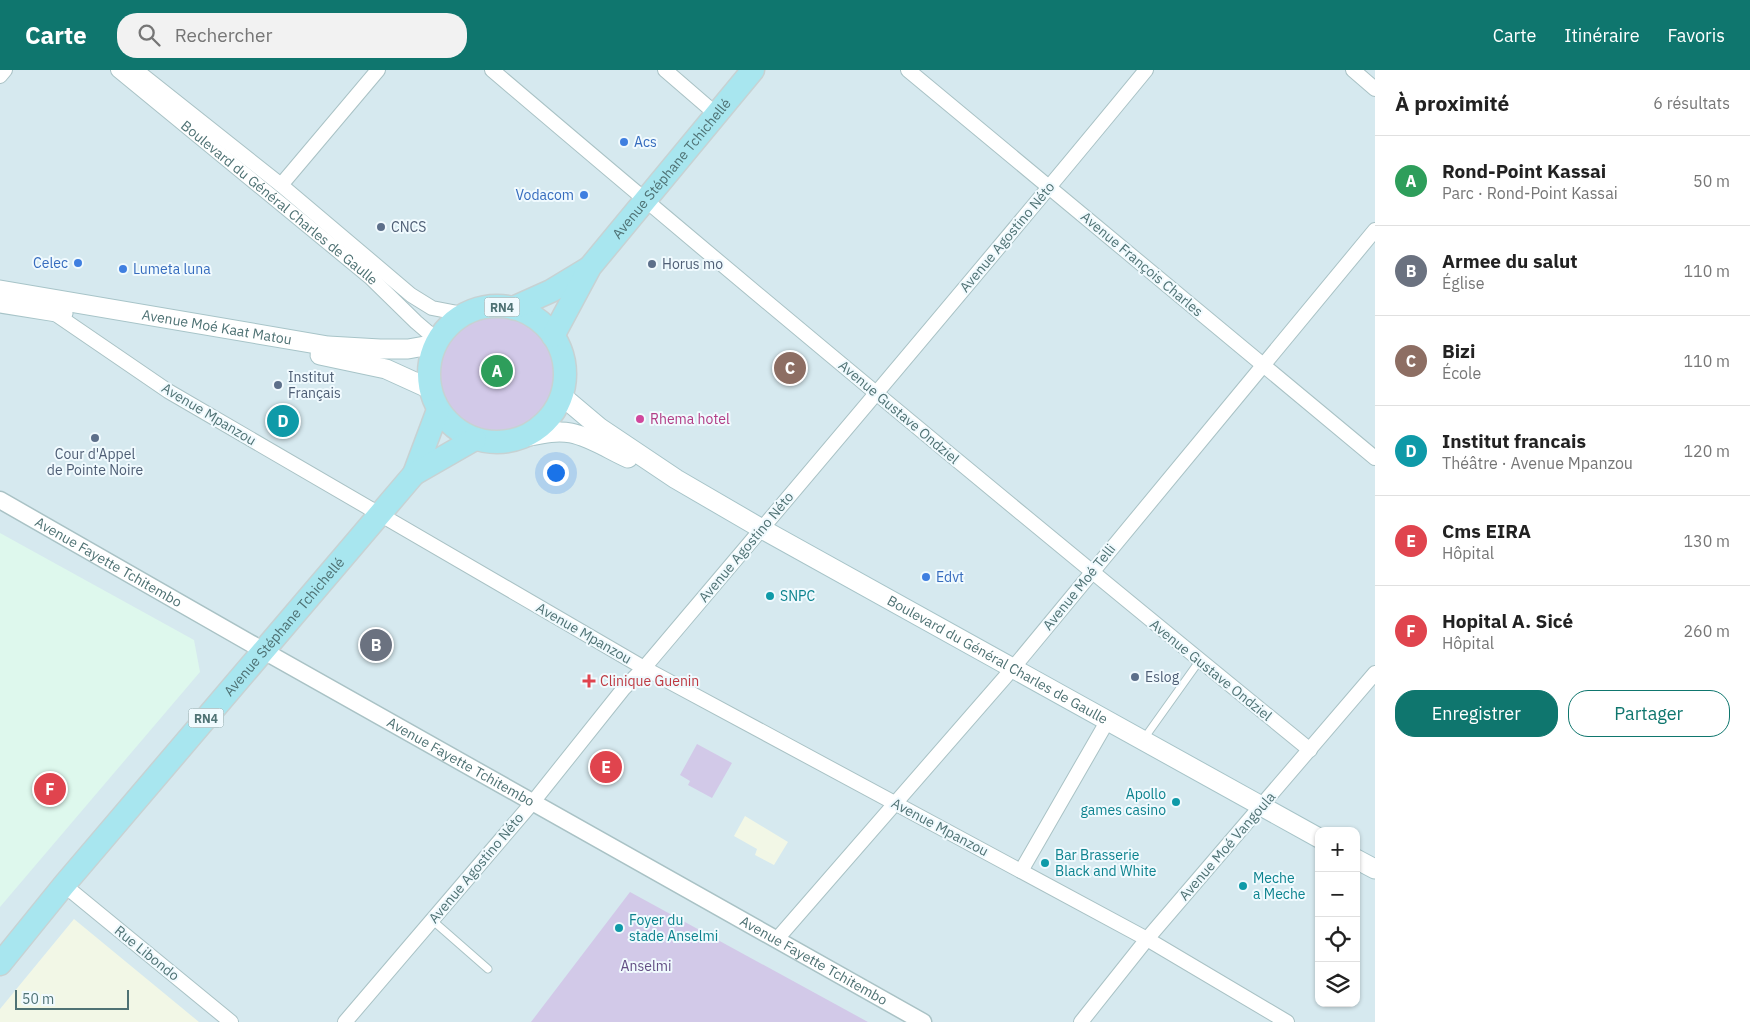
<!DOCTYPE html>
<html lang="fr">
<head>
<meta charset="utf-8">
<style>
  :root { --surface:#fff; --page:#f2f2f2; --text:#222; --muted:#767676; --line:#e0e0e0; --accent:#0f766e }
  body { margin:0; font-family:"IBM Plex Sans",sans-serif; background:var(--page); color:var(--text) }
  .controls { position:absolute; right:15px; bottom:15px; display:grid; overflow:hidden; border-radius:10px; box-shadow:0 1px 4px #0004 }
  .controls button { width:45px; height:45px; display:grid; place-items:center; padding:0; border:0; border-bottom:1px solid var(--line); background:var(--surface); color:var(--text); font:25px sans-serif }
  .scale { position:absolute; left:15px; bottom:12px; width:114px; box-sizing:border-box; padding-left:5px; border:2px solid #4f7274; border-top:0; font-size:14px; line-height:18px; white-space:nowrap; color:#4f7274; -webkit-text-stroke:4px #f0fafe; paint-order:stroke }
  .you { position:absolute; left:555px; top:402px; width:18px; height:18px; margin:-12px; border:4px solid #fff; border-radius:50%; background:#1a73e8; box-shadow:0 0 0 8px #1a73e833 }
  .badge { display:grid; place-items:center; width:32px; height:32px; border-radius:50%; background:var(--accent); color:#fff; font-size:16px; font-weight:700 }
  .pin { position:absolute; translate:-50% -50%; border:2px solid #fff; box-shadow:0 1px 5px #0006 }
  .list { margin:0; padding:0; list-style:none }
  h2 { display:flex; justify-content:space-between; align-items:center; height:65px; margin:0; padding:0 20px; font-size:21px }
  h2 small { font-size:16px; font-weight:400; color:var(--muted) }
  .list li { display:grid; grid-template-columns:32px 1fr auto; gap:15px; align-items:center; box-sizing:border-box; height:90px; padding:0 20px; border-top:1px solid var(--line) }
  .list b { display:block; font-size:19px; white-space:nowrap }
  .list p { margin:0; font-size:16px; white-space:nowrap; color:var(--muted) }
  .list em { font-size:16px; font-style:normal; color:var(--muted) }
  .actions { display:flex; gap:10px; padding:15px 20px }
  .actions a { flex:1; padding:11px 0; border:1px solid var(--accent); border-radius:20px; text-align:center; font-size:18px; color:var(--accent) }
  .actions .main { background:var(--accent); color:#fff }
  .icon { flex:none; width:28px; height:28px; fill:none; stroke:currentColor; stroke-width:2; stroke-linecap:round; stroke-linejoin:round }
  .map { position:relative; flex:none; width:1375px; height:952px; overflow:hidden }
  header { display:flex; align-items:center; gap:30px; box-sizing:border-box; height:70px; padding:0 25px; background:var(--accent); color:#fff }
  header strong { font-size:24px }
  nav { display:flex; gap:28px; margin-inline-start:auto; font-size:18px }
  .search { width:350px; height:45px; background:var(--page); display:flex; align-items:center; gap:12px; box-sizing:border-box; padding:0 18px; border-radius:20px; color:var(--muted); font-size:19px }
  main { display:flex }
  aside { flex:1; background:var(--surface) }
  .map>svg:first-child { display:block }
  .residential { fill:#d6e9ef; fill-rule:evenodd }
  .education { fill:#f2f7e6 }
  .medical { fill:#def8ed }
  .green { fill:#d2c9e8 }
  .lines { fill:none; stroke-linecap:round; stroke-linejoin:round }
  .service-casing { stroke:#a9c2c5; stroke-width:9 }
  .minor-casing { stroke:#a9c2c5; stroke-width:16 }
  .tertiary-casing { stroke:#a9c2c5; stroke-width:19 }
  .secondary-casing { stroke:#a7c4c8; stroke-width:21 }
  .trunk-casing { stroke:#c7d2d3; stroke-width:25 }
  .service { stroke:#fff; stroke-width:7 }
  .minor { stroke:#fff; stroke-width:14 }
  .tertiary { stroke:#fff; stroke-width:16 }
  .secondary { stroke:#fff; stroke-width:19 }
  .trunk { stroke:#a8e6ef; stroke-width:22 }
  .shop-dot { fill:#3f7fe0; stroke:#f0fafe; stroke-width:2 }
  .service-dot { fill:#5c6f8a; stroke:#f0fafe; stroke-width:2 }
  .hotel-dot { fill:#d1479c; stroke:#f0fafe; stroke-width:2 }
  .culture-dot { fill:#0f9aa8; stroke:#f0fafe; stroke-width:2 }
  .health-dot { fill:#e0444e; stroke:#f0fafe; stroke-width:2 }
  .labels { text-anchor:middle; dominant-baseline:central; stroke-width:4; stroke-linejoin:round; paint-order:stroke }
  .shield { fill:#f0fafe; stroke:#7f9b9d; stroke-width:1 }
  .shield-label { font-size:12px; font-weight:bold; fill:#4f7274 }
  .shop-label { font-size:14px; fill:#366cbe; stroke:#f0fafe; text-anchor:start }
  .street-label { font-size:14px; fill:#4f7274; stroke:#f0fafe }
  .service-label { font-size:14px; fill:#4e5e75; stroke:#f0fafe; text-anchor:start }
  .hotel-label { font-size:14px; fill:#b23c85; stroke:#f0fafe; text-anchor:start }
  .culture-label { font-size:14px; fill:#0d838f; stroke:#f0fafe; text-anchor:start }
  .health-label { font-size:14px; fill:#be3a42; stroke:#f0fafe; text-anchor:start }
  .park-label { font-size:14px; fill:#634e84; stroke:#f0fafe }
</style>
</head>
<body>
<header>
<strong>Carte</strong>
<div class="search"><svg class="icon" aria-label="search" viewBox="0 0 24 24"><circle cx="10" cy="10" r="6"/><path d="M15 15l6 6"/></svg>Rechercher</div>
<nav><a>Carte</a><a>Itinéraire</a><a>Favoris</a></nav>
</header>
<main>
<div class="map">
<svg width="1375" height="952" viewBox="0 0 1375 952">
  <rect width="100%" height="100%" fill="#eaf6fb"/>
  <path class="residential" d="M 0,0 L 1375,0 L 1375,952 L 0,952 ZM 1319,761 L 1356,761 L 1356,933 L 1319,933 Z"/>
  <path class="education" d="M 745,746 L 788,772 L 774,795 L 755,785 L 757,779 L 734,766 Z
    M 74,849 L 199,952 L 0,952 L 0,939 Z"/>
  <path class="medical" d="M 0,463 L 194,570 L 200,602 L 0,837 Z"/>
  <path class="green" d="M436 305a61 61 0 1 1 122 0a61 61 0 1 1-122 0Z
    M 697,674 L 732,693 L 712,728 L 688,715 L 690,711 L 680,705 Z
    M 630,822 L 868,952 L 531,952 Z"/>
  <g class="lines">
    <defs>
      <path id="service" d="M 1143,670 L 1200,590
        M 432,850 L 488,899"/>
      <g id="minor">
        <path id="s1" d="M 118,0 L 370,207 L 416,252 L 437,270"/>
        <path d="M 136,0 L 281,115 L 411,225 L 432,238 L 463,244"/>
        <path d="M 492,0 C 762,230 1035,456 1310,680"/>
        <path d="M 665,0 L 716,44"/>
        <path d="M 908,0 L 1375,388"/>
        <path d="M 1353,0 L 1375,19"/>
        <path d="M 0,6 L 5,0"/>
        <path d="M 281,115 L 378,0"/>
        <path d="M 51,241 L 168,321 L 644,598 L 1147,869 L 1287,952"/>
        <path d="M 1021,801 L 1108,650"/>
        <path d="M 64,815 L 231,952"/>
        <path d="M 777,869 L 1013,598 L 1375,160"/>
        <path d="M 345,952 L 533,732 L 624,618 L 644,598 C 812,399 981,201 1146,0"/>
        <path d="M 1081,952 L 1147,869 L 1375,603"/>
      </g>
      <g id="tertiary">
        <path id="s2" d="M 0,430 L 264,581 L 923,952"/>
      </g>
      <g id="secondary">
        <path id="s3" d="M 0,220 L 328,276 L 380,279 L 408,279 L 436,274"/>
        <path d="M 0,233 L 63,243"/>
        <path d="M 320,285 L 386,299 L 430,319"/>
        <path id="s4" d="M 562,326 L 600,358 L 676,409 L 762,459 L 1319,768"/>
        <path d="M 525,367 C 540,364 556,360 571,363 C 591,367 610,380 628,388"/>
        <path d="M 1356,789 L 1375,799"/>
      </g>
      <g id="trunk">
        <circle cx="497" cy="304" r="68"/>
        <path d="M 513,238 L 551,221 L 589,198"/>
        <path id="s5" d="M 553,266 L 590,197 L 753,0"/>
        <path d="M 414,404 L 438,340"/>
        <path id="s6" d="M 0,894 L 64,815 L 414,404 L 475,369"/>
      </g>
    </defs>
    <use href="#service" class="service-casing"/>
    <use href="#minor" class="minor-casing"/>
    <use href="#tertiary" class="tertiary-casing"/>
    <use href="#secondary" class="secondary-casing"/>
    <use href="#trunk" class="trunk-casing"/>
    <use href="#service" class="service"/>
    <use href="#minor" class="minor"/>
    <use href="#tertiary" class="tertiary"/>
    <use href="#secondary" class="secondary"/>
    <use href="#trunk" class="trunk"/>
  </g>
  <g class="shop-dot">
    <circle cx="624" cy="72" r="5"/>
    <circle cx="584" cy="125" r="5"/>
    <circle cx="78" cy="193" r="5"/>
    <circle cx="123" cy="199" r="5"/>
    <circle cx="926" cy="507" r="5"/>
  </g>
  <g class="service-dot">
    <circle cx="381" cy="157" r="5"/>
    <circle cx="652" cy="194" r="5"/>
    <circle cx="278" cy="315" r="5"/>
    <circle cx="95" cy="368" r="5"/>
    <circle cx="1135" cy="607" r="5"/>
  </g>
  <circle class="hotel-dot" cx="640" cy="349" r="5"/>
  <g class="culture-dot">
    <circle cx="770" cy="526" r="5"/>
    <circle cx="1176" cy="732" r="5"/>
    <circle cx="1045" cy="793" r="5"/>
    <circle cx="1243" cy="816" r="5"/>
    <circle cx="619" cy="858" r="5"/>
  </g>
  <path class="health-dot" d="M586.5 603.5h5v5h5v5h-5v5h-5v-5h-5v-5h5z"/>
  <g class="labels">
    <g class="shield">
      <rect x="484.5" y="227.5" width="35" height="19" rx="4"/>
      <rect x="188.5" y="638.5" width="35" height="19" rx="4"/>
    </g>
    <g class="shield-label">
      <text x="502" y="237">RN4</text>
      <text x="206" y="648">RN4</text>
    </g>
    <g class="shop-label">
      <text x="634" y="72">Acs</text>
      <text x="574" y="125" text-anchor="end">Vodacom</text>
      <text x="68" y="193" text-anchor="end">Celec</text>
      <text x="133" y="199">Lumeta luna</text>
      <text x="936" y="507">Edvt</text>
    </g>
    <g class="street-label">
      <text stroke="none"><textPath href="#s5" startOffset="206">Avenue Stéphane Tchichellé</textPath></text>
      <text stroke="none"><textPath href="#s1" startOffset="209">Boulevard du Général Charles de Gaulle</textPath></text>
      <text transform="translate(1007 167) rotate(-50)">Avenue Agostino Néto</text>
      <text transform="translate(1142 194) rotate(40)">Avenue François Charles</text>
      <text stroke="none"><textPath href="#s3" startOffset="220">Avenue Moé Kaat Matou</textPath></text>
      <text transform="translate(899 342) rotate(40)">Avenue Gustave Ondziel</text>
      <text transform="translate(209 344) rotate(31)">Avenue Mpanzou</text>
      <text transform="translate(746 477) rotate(-50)">Avenue Agostino Néto</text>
      <text stroke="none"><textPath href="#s2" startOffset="125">Avenue Fayette Tchitembo</textPath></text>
      <text transform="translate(1079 517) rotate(-51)">Avenue Moé Telli</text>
      <text stroke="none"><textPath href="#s6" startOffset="441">Avenue Stéphane Tchichellé</textPath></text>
      <text transform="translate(584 563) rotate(30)">Avenue Mpanzou</text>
      <text stroke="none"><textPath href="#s4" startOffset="510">Boulevard du Général Charles de Gaulle</textPath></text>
      <text transform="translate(1211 600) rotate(39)">Avenue Gustave Ondziel</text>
      <text stroke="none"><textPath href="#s2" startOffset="530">Avenue Fayette Tchitembo</textPath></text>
      <text transform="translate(940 757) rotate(28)">Avenue Mpanzou</text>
      <text transform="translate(1227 776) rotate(-49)">Avenue Moé Vangoula</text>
      <text transform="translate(476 798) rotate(-50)">Avenue Agostino Néto</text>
      <text transform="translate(147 883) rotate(39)">Rue Libondo</text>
      <text stroke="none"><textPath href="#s2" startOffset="935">Avenue Fayette Tchitembo</textPath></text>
    </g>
    <g class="service-label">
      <text x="391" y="157">CNCS</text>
      <text x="662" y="194">Horus mo</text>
      <text x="288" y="307">Institut<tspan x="288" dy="16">Français</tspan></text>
      <text x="95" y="384" text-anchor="middle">Cour d'Appel<tspan x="95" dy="16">de Pointe Noire</tspan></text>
      <text x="1145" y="607">Eslog</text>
    </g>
    <g class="hotel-label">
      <text x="650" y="349">Rhema hotel</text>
    </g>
    <g class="culture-label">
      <text x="780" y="526">SNPC</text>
      <text x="1166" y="724" text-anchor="end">Apollo<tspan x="1166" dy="16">games casino</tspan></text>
      <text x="1055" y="785">Bar Brasserie<tspan x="1055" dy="16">Black and White</tspan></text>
      <text x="1253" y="808">Meche<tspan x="1253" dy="16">a Meche</tspan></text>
      <text x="629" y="850">Foyer du<tspan x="629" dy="16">stade Anselmi</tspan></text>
    </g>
    <g class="health-label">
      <text x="600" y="611">Clinique Guenin</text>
    </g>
    <g class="park-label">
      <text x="646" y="896">Anselmi</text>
    </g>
  </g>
</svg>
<div class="controls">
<button>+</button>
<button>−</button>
<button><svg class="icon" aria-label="locate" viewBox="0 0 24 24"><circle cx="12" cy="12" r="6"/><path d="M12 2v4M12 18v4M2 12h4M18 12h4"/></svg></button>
<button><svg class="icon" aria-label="layers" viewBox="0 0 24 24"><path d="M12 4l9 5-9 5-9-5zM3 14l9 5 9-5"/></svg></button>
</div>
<div class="scale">50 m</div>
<div class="you"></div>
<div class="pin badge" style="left:497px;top:301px;background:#2e9e5b">A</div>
<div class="pin badge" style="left:376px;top:575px;background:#6b7280">B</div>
<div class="pin badge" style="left:790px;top:298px;background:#8d6e63">C</div>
<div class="pin badge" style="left:283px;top:351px;background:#0f9aa8">D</div>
<div class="pin badge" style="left:606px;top:697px;background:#e0444e">E</div>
<div class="pin badge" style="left:50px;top:719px;background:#e0444e">F</div>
</div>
<aside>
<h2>À proximité<small>6 résultats</small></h2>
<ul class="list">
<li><span class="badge" style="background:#2e9e5b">A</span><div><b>Rond-Point Kassai</b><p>Parc · Rond-Point Kassai</p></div><em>50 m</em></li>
<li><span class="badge" style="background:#6b7280">B</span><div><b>Armee du salut</b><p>Église</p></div><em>110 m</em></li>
<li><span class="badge" style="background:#8d6e63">C</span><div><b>Bizi</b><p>École</p></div><em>110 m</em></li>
<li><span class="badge" style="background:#0f9aa8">D</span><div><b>Institut francais</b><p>Théâtre · Avenue Mpanzou</p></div><em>120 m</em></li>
<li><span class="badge" style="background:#e0444e">E</span><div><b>Cms EIRA</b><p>Hôpital</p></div><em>130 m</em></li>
<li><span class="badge" style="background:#e0444e">F</span><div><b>Hopital A. Sicé</b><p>Hôpital</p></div><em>260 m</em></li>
</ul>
<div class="actions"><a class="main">Enregistrer</a><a>Partager</a></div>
</aside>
</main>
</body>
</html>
